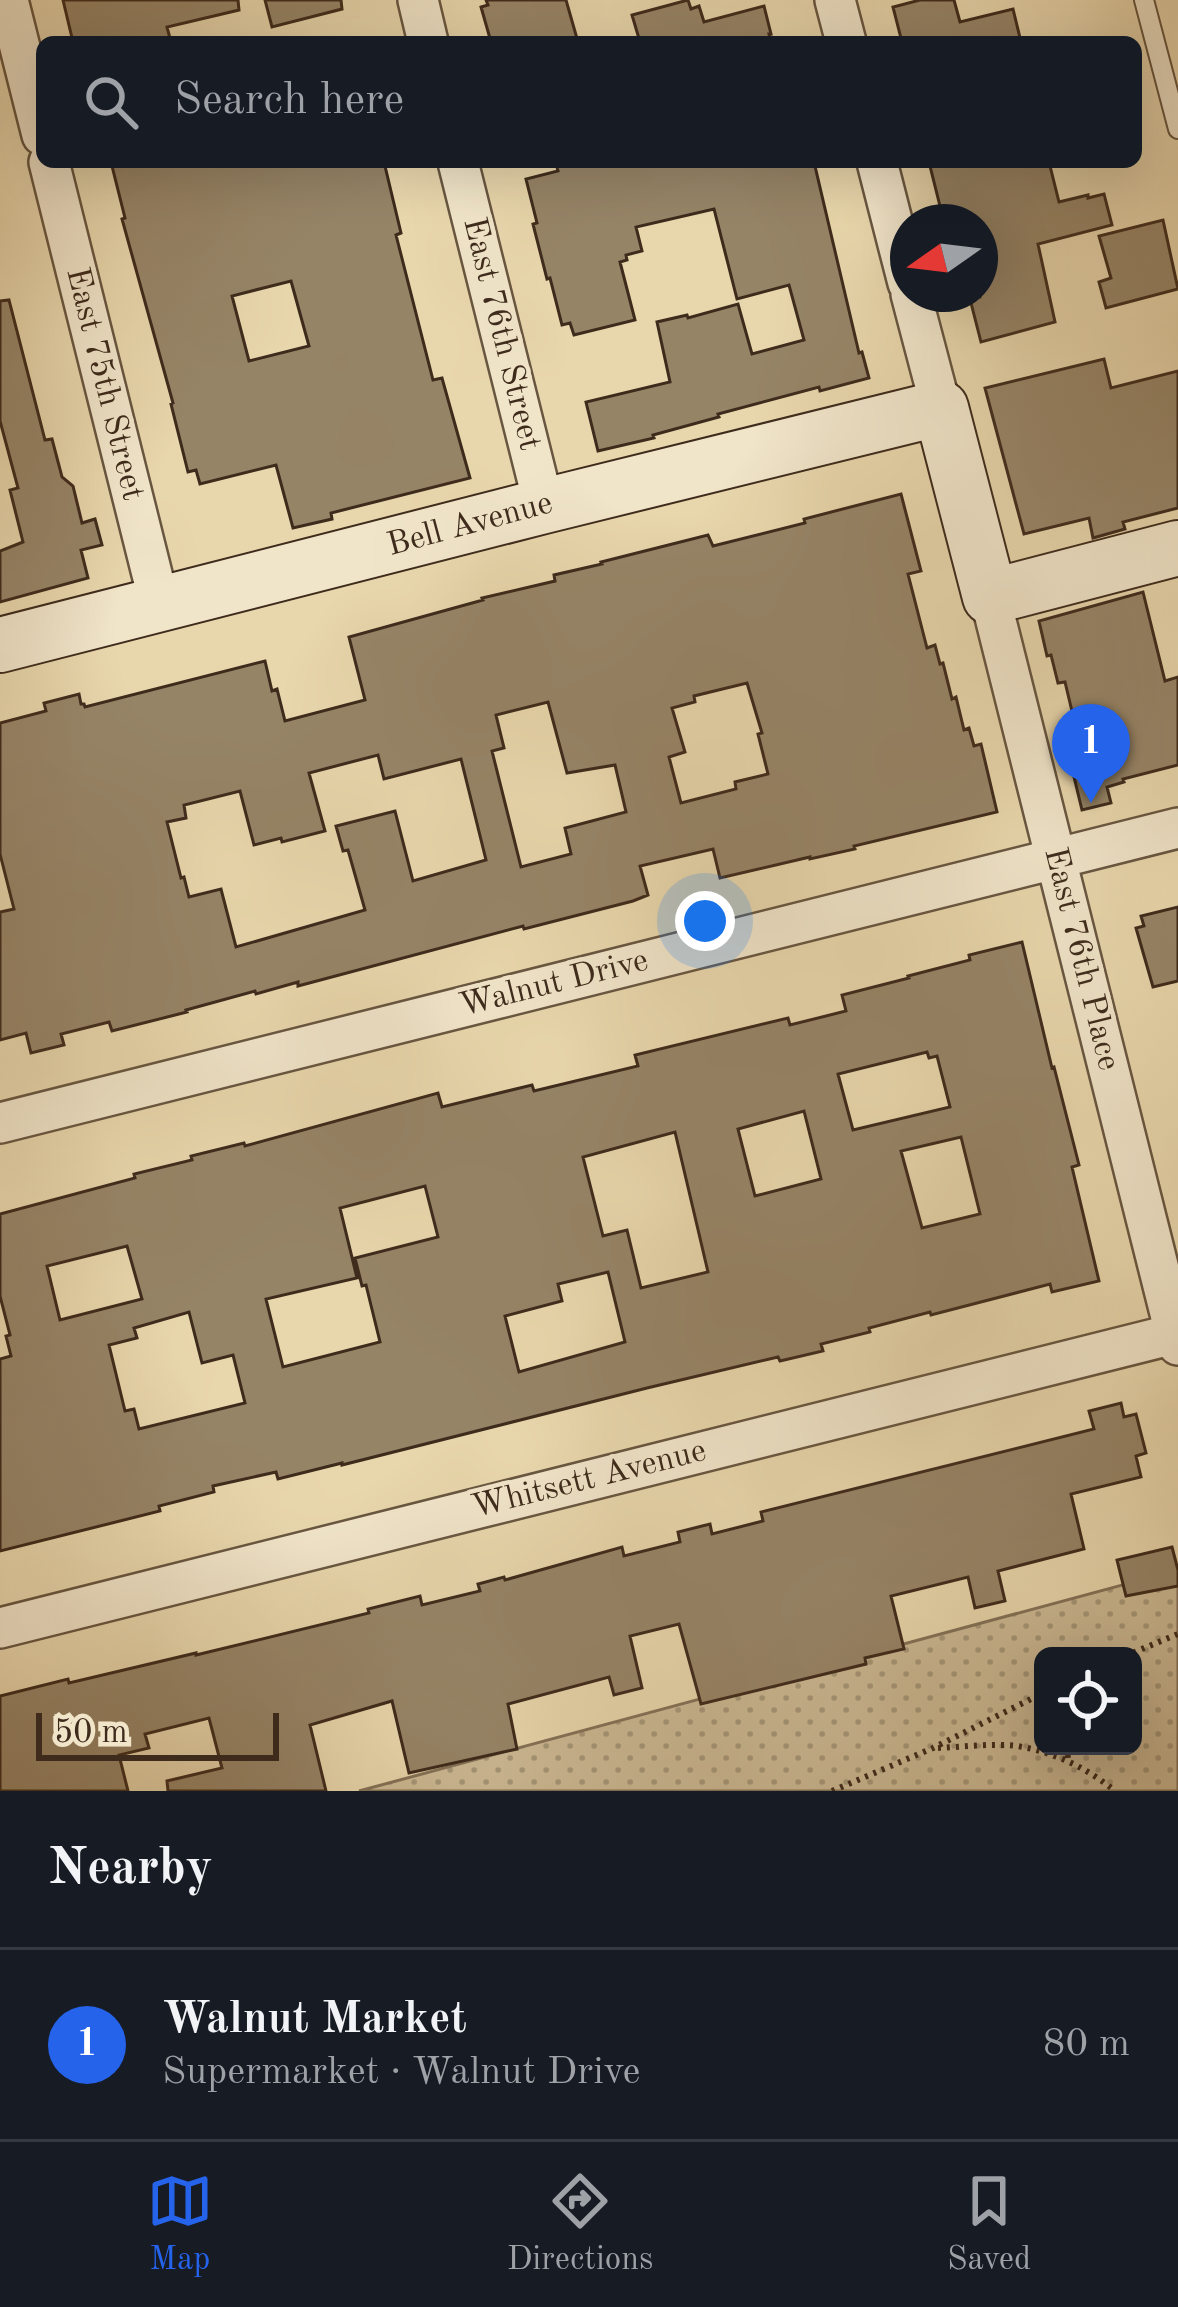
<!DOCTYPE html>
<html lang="en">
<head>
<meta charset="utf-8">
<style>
  :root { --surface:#171b24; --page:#20242c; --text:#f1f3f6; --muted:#9ea1a6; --line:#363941; --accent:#2563eb }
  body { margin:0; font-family:"Old Standard TT",serif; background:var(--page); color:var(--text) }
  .controls { position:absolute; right:36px; bottom:36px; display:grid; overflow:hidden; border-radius:18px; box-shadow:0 12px 48px #0002 }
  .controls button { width:108px; height:108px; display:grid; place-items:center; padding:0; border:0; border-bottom:3px solid var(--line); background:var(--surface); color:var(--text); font:60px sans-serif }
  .compass { position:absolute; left:890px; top:204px; width:108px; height:108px; border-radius:50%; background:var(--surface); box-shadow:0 12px 48px #0002; rotate:256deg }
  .scale { position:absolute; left:36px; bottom:30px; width:243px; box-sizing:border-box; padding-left:12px; border:6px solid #3e2b1c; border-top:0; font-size:33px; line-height:42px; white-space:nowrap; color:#3e2b1c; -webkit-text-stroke:9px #f0e4c9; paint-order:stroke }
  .you { position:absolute; left:705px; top:921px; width:42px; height:42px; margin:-30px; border:9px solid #fff; border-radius:50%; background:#1a73e8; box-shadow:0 0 0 18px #1a73e833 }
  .badge { display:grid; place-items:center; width:78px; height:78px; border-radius:50%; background:var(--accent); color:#fff; font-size:39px; font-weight:700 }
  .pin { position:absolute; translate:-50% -99px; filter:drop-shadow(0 3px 6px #0008) }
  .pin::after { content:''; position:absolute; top:63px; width:42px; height:36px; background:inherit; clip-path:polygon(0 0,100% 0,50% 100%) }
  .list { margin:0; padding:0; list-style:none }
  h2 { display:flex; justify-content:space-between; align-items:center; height:156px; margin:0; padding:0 48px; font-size:51px }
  h2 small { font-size:39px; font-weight:400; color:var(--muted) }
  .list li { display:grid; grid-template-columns:78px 1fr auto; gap:36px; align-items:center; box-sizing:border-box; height:192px; padding:0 48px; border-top:3px solid var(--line) }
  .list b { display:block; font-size:45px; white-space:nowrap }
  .list p { margin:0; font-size:39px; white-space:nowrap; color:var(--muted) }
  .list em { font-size:39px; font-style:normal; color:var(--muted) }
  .icon { flex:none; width:66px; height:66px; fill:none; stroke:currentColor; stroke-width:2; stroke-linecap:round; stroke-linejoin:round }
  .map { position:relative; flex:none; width:1178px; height:1791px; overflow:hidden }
  .search { position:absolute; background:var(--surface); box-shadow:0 12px 48px #0002; left:36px; right:36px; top:36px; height:132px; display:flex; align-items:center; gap:30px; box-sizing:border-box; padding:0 42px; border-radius:18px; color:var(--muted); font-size:45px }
  .sheet { height:348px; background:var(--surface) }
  nav { display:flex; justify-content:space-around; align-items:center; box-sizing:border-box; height:168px; border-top:3px solid var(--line); background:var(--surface); font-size:33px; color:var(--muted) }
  nav a { display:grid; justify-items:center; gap:6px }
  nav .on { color:var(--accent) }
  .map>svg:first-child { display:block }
  .park { fill:url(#park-dots); stroke:#847258; stroke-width:3; fill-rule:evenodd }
  .building { fill:#968467; stroke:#3e2b1c; stroke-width:3; fill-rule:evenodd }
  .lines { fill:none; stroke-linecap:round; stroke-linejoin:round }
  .lane-casing { stroke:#685640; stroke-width:22 }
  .street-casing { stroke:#685640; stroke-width:44 }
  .secondary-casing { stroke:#3e2b1c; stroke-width:58 }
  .path { stroke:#3e2b1c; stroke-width:6; stroke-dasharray:3 6; stroke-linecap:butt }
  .lane { stroke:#f0e4c9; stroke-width:18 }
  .street { stroke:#f0e4c9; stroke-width:39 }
  .secondary { stroke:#f0e4c9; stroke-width:54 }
  .labels { text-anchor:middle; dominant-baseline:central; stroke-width:9; stroke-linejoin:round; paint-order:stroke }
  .street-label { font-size:33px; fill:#3e2b1c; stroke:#f0e4c9 }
</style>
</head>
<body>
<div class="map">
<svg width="1178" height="1791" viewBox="0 0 1178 1791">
  <defs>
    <pattern id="park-dots" width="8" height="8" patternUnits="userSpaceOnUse" patternTransform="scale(3)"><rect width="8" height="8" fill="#cbb994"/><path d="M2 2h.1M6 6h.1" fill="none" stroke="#a69778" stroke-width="1.8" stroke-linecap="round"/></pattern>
  </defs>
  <rect width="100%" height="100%" fill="#e8d6ac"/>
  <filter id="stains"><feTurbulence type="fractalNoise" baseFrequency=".00167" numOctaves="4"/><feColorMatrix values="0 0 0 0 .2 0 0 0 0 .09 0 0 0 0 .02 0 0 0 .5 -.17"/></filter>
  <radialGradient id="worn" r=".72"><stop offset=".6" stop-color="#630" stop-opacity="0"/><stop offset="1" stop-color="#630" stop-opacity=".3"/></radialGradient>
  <path class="park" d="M 1178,1570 L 1178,1791 L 359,1791 ZM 1043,1656 L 1133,1656 L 1133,1746 L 1043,1746 Z"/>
  <path class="building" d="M 63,0 L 238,0 L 239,10 L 167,27 L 171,42 L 73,42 Z
    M 265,0 L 341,0 L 342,9 L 272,27 Z
    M 486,0 L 566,0 L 578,42 L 491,42 L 481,7 L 488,5 Z
    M 688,0 L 691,9 L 699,6 L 704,22 L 764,6 L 771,34 L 769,34 L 771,42 L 640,42 L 632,15 Z
    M 920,0 L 954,0 L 960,22 L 1013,9 L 1021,42 L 902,42 L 893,7 Z
    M 111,162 L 384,162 L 401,233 L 396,235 L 433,380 L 442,378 L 470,478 L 331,513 L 332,519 L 293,528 L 276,465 L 200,484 L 196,470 L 188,472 L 171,404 L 173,403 L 122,219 L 125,218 ZM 291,281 L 309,346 L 249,361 L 232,296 Z
    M 575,162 L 814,162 L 859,353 L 862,352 L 869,378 L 820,391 L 819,387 L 718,414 L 719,417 L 653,435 L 654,438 L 598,451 L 586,402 L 670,382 L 657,322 L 687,315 L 688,318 L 738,304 L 752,354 L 804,340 L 789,285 L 737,299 L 714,209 L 636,227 L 642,251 L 626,255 L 627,260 L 620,262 L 635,320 L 574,335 L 570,323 L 562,325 L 550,278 L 547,279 L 533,224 L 537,223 L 526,179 L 558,171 L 557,167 Z
    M 929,162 L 1049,162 L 1059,202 L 1088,195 L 1088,198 L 1104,194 L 1112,225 L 1038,244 L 1055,322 L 981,342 L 970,299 L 980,297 L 980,222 L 944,222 Z
    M 1163,220 L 1178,289 L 1106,308 L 1099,282 L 1111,278 L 1099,236 Z
    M 9,300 L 45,440 L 52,439 L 62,477 L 73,486 L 82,523 L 95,519 L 102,545 L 81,550 L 88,578 L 0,602 L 0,551 L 23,542 L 10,490 L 18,488 L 0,421 L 0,301 Z
    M 1104,359 L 1111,388 L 1178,371 L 1178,508 L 1123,522 L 1125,529 L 1093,538 L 1089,518 L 1024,534 L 985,388 Z
    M 901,494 L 921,571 L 908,574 L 927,648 L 935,645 L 940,664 L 943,663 L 952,699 L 956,697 L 964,730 L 969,728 L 974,746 L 981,744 L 997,812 L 854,846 L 855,849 L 810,859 L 810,857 L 720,878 L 713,849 L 640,866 L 648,895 L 633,901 L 524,929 L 523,926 L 298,986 L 298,982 L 256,994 L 255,991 L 186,1010 L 187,1012 L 112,1031 L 109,1022 L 61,1034 L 64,1045 L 31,1053 L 26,1033 L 0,1040 L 0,912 L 14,909 L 0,854 L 0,723 L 46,711 L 44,703 L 79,694 L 81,704 L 84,704 L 85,707 L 265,661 L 272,691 L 277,689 L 285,721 L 365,700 L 349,637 L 483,600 L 482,598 L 555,581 L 554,575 L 602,564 L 601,562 L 708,535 L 713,546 L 805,523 L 804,519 ZM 747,683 L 762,733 L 758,734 L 768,774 L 735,782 L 736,789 L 681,803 L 669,757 L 685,752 L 672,708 L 695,702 L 694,696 ZM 548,702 L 567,773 L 615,765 L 626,812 L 565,828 L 571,854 L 521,867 L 492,751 L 504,748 L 496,715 ZM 378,755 L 384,779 L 461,759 L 486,860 L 413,881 L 395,811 L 336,826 L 343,851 L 348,850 L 365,910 L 236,947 L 221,889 L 189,897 L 184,877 L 181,878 L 167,822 L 186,818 L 184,805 L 240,791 L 254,845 L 281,838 L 282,842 L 325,831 L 309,773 Z
    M 1143,592 L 1165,681 L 1178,677 L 1178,765 L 1123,779 L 1124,782 L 1107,787 L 1111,803 L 1082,810 L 1068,752 L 1081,749 L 1065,682 L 1058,683 L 1051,655 L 1047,656 L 1039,621 Z
    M 1178,907 L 1178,981 L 1153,987 L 1136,928 L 1144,926 L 1141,916 Z
    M 1022,942 L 1052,1068 L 1054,1067 L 1079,1165 L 1072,1167 L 1099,1281 L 1052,1292 L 1050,1284 L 931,1315 L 930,1312 L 869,1328 L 870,1332 L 821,1344 L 823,1351 L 780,1361 L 778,1357 L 647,1388 L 342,1465 L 342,1463 L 278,1479 L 276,1472 L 213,1486 L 214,1492 L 159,1506 L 160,1511 L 0,1551 L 0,1359 L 11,1356 L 6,1336 L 10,1335 L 0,1296 L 0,1214 L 135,1178 L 134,1174 L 192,1160 L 191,1156 L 244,1143 L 245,1146 L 438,1093 L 442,1107 L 532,1085 L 534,1091 L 638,1066 L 635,1055 L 788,1018 L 790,1025 L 846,1011 L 842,995 L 909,978 L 908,976 L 970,960 L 969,955 ZM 927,1052 L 929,1058 L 937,1056 L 950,1107 L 853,1130 L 838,1074 ZM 804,1111 L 821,1179 L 755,1196 L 738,1129 ZM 675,1132 L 708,1272 L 641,1288 L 627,1230 L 603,1236 L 583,1157 ZM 961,1137 L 980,1214 L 922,1228 L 901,1151 ZM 425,1186 L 438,1237 L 355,1258 L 362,1286 L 366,1285 L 380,1342 L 283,1367 L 266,1299 L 357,1278 L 340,1208 ZM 127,1246 L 142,1299 L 60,1320 L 47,1266 ZM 608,1272 L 625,1342 L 519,1372 L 505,1316 L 562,1301 L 558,1284 ZM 189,1312 L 202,1363 L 233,1355 L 245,1403 L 139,1429 L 134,1409 L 125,1411 L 109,1345 L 137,1338 L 134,1328 Z
    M 1121,1403 L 1124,1417 L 1136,1414 L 1146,1453 L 1136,1456 L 1141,1477 L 1071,1494 L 1084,1549 L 998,1571 L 1005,1601 L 975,1608 L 968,1577 L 891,1596 L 904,1649 L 865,1658 L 866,1664 L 701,1704 L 679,1624 L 630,1636 L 642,1688 L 614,1695 L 609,1677 L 508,1704 L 517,1749 L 409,1773 L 392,1701 L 310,1725 L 326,1791 L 168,1791 L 167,1781 L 222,1768 L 209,1718 L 145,1734 L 149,1748 L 119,1755 L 128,1791 L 0,1791 L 0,1696 L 68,1679 L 69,1683 L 196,1653 L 196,1655 L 369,1613 L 368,1609 L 420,1596 L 422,1605 L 480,1591 L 478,1584 L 504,1577 L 505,1580 L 622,1547 L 624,1556 L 680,1542 L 678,1532 L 710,1524 L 712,1534 L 763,1521 L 761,1512 L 1094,1429 L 1089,1411 Z
    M 1172,1547 L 1178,1570 L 1178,1586 L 1126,1596 L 1117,1560 Z"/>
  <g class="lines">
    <defs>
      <path id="lane" d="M 1144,0 L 1178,129"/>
      <path id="street" d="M 8,0 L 42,135
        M 418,0 L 428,42
        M 835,0 L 846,42
        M 49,162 L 160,606
        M 458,162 L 544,506
        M 877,162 L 908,283
        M 911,294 L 941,408
        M 990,597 L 1178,1345
        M 0,1123 L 1178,828
        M 0,1628 L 1178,1333"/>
      <path id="secondary" d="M 0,645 L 544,506 L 941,408 L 990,597 L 1178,548"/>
    </defs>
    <use href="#lane" class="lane-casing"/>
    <use href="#street" class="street-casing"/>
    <use href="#secondary" class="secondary-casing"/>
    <path class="path" d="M 1125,1656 L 1178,1634
      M 1067,1746 L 1068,1760
      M 938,1748 C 963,1747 992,1743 1017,1746 C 1054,1752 1087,1768 1115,1791
      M 832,1791 L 933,1748 L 1043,1693"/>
    <use href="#lane" class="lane"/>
    <use href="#street" class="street"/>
    <use href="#secondary" class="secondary"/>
  </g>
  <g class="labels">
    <g class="street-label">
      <text transform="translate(501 334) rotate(76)">East 76th Street</text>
      <text transform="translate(104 384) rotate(76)">East 75th Street</text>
      <text transform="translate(470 525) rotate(-15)">Bell Avenue</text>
      <text transform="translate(1081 959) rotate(76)">East 76th Place</text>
      <text transform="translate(554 984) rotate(-14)">Walnut Drive</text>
      <text transform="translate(589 1480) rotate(-14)">Whitsett Avenue</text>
    </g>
  </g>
  <rect width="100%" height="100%" filter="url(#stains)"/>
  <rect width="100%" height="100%" fill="url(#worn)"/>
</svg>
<div class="controls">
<button><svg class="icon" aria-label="locate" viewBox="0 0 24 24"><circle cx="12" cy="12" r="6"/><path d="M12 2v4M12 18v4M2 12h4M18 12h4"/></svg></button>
</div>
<svg class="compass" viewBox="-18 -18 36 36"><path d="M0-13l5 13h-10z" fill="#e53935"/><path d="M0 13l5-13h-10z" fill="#9ea1a6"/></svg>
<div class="scale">50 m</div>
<div class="you"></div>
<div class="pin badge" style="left:1091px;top:803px">1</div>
<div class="search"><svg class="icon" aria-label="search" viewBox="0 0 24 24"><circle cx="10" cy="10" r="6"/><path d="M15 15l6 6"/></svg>Search here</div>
</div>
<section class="sheet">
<h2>Nearby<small></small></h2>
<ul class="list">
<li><span class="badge">1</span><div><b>Walnut Market</b><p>Supermarket · Walnut Drive</p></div><em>80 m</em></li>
</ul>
</section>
<nav>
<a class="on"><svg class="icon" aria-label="map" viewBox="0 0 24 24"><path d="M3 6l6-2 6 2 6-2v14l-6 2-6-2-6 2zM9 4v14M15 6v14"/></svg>Map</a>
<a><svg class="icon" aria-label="directions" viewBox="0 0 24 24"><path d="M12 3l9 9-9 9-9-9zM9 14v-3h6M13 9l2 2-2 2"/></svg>Directions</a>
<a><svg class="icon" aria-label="saved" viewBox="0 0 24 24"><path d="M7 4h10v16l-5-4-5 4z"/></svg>Saved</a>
</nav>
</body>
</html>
